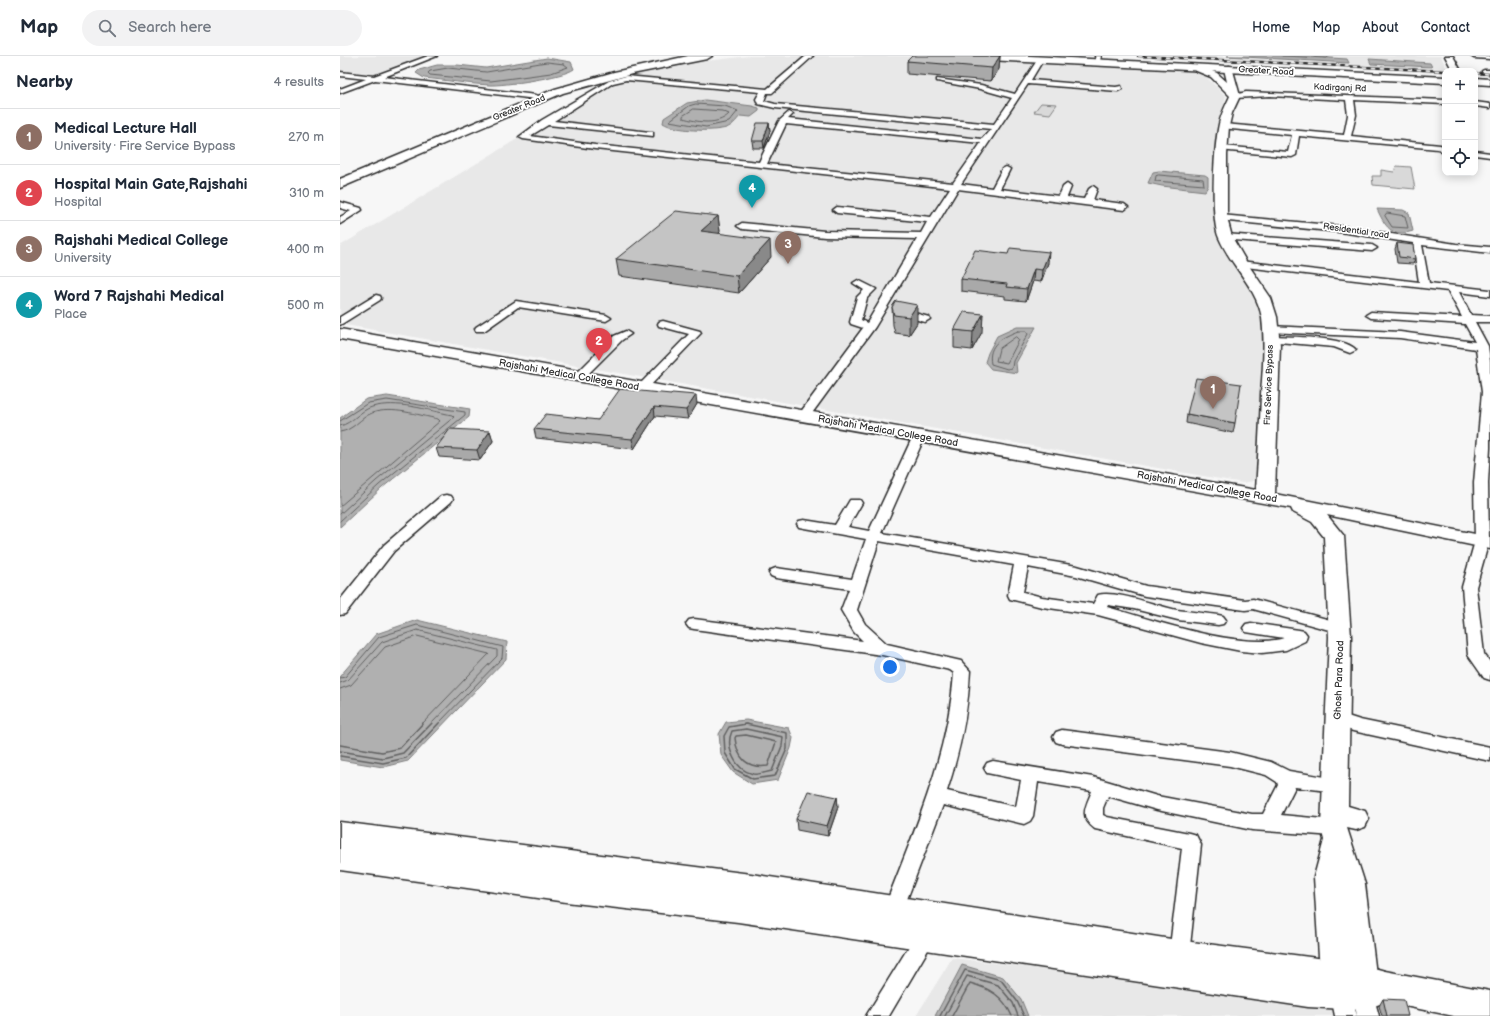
<!DOCTYPE html>
<html lang="en">
<head>
<meta charset="utf-8">
<style>
  :root { --surface:#fff; --page:#f2f2f3; --text:#1f2937; --muted:#747a83; --line:#e0e1e3; --accent:#7c3aed }
  body { margin:0; font-family:"Balsamiq Sans",sans-serif; background:var(--page); color:var(--text) }
  .controls { position:absolute; right:12px; top:12px; display:grid; overflow:hidden; border-radius:8px; box-shadow:0 2px 10px #0003 }
  .controls button { width:36px; height:36px; display:grid; place-items:center; padding:0; border:0; border-bottom:1px solid var(--line); background:var(--surface); color:var(--text); font:20px sans-serif }
  .you { position:absolute; left:550px; top:611px; width:14px; height:14px; margin:-10px; border:3px solid #fff; border-radius:50%; background:#1a73e8; box-shadow:0 0 0 6px #1a73e833 }
  .badge { display:grid; place-items:center; width:26px; height:26px; border-radius:50%; background:var(--accent); color:#fff; font-size:13px; font-weight:700 }
  .pin { position:absolute; translate:-50% -33px; filter:drop-shadow(0 1px 2px #0008) }
  .pin::after { content:''; position:absolute; top:21px; width:14px; height:12px; background:inherit; clip-path:polygon(0 0,100% 0,50% 100%) }
  .list { margin:0; padding:0; list-style:none }
  h2 { display:flex; justify-content:space-between; align-items:center; height:52px; margin:0; padding:0 16px; font-size:17px }
  h2 small { font-size:13px; font-weight:400; color:var(--muted) }
  .list li { display:grid; grid-template-columns:26px 1fr auto; gap:12px; align-items:center; box-sizing:border-box; height:56px; padding:0 16px; border-top:1px solid var(--line) }
  .list b { display:block; font-size:15px; white-space:nowrap }
  .list p { margin:0; font-size:13px; white-space:nowrap; color:var(--muted) }
  .list em { font-size:13px; font-style:normal; color:var(--muted) }
  .icon { flex:none; width:22px; height:22px; fill:none; stroke:currentColor; stroke-width:2; stroke-linecap:round; stroke-linejoin:round }
  .map { position:relative; flex:none; width:1150px; height:960px; overflow:hidden }
  header { display:flex; align-items:center; gap:24px; box-sizing:border-box; height:56px; padding:0 20px; background:var(--surface); border-bottom:1px solid var(--line) }
  header strong { font-size:19px }
  nav { display:flex; gap:22px; margin-inline-start:auto; font-size:14px }
  .search { width:280px; height:36px; background:var(--page); display:flex; align-items:center; gap:10px; box-sizing:border-box; padding:0 14px; border-radius:22px; color:var(--muted); font-size:15px }
  main { display:flex }
  aside { flex:1; background:var(--surface) }
  .map>svg:first-child { display:block }
  .built { fill:#e8e8e8 }
  .green { fill:#d9d9d9; stroke:#828282 }
  .water { fill:#b0b0b0; stroke:#7b7b7b }
  .lines { fill:none; stroke-linecap:round; stroke-linejoin:round }
  .shore-far1 { stroke:#606060; stroke-width:1 }
  .shore { stroke:#606060; stroke-width:1.5 }
  .minor-casing { stroke:#2b2b2b; stroke-width:3 }
  .tertiary-casing { stroke:#2b2b2b; stroke-width:3 }
  .secondary-casing { stroke:#2b2b2b; stroke-width:3 }
  .trunk-casing { stroke:#2b2b2b; stroke-width:3 }
  .minor { fill:#fff; fill-rule:evenodd }
  .tertiary { fill:#fff; fill-rule:evenodd }
  .secondary { fill:#fff; fill-rule:evenodd }
  .trunk { fill:#fff; fill-rule:evenodd }
  .rail-casing { stroke:#2b2b2b; stroke-width:2.5 }
  .rail { stroke:#fff; stroke-width:1.5; stroke-dasharray:4.5; stroke-linecap:butt }
  .wall { fill:#a9a9a9; stroke:#2b2b2b }
  .shaded-wall { fill:#898989; stroke:#2b2b2b }
  .building { fill:#c4c4c4; stroke:#2b2b2b }
  .labels { text-anchor:middle; dominant-baseline:central; stroke-width:3.5; stroke-linejoin:round; paint-order:stroke }
  .far-street-label { font-size:9px; fill:#2b2b2b; stroke:#fff }
  .street-label { font-size:10px; fill:#2b2b2b; stroke:#fff }
</style>
</head>
<body>
<header>
<strong>Map</strong>
<div class="search"><svg class="icon" aria-label="search" viewBox="0 0 24 24"><circle cx="10" cy="10" r="6"/><path d="M15 15l6 6"/></svg>Search here</div>
<nav><a>Home</a><a>Map</a><a>About</a><a>Contact</a></nav>
</header>
<main>
<aside>
<h2>Nearby<small>4 results</small></h2>
<ul class="list">
<li><span class="badge" style="background:#8d6e63">1</span><div><b>Medical Lecture Hall</b><p>University · Fire Service Bypass</p></div><em>270 m</em></li>
<li><span class="badge" style="background:#e0444e">2</span><div><b>Hospital Main Gate,Rajshahi</b><p>Hospital</p></div><em>310 m</em></li>
<li><span class="badge" style="background:#8d6e63">3</span><div><b>Rajshahi Medical College</b><p>University</p></div><em>400 m</em></li>
<li><span class="badge" style="background:#0f9aa8">4</span><div><b>Word 7 Rajshahi Medical</b><p>Place</p></div><em>500 m</em></li>
</ul>
</aside>
<div class="map">
<svg width="1150" height="960" viewBox="0 0 1150 960">
  <rect width="100%" height="100%" fill="#f7f7f7"/>
  <filter id="ink" filterUnits="userSpaceOnUse"><feTurbulence type="fractalNoise" baseFrequency=".025" numOctaves="2"/><feDisplacementMap in="SourceGraphic" scale="8" xChannelSelector="R" yChannelSelector="G"/><feConvolveMatrix kernelMatrix="1 2 1 2 8 2 1 2 1" color-interpolation-filters="sRGB"/></filter>
  <g filter="url(#ink)">
    <path class="built" d="M 0,0 L 91,0 L 32,21 L 0,18 Z
      M 410,0 L 564,0 L 681,5 L 861,16 L 886,40 L 874,89 L 874,154 L 877,178 L 921,252 L 925,326 L 918,424 L 903,427 L 0,268 L 0,190 L 281,20 L 339,8 Z
      M 820,0 L 1101,0 L 1107,14 Z
      M 612,902 L 1026,950 L 1031,960 L 576,960 Z"/>
    <path class="green" d="M 701,47 L 717,48 L 710,58 L 694,56 Z
      M 1056,110 L 1071,111 L 1075,133 L 1033,129 L 1032,120 L 1041,120 L 1041,114 L 1054,116 Z"/>
    <path class="water" d="M 887,0 L 959,0 L 1007,3 L 1009,7 Z
      M 207,2 L 231,6 L 234,13 C 224,21 163,30 149,29 C 127,28 106,24 84,22 L 76,17 L 79,14 L 97,9 L 117,9 L 146,12 Z
      M 1029,3 L 1090,7 L 1092,11 L 1031,8 Z
      M 365,44 L 412,50 L 419,52 L 419,55 L 411,61 L 400,60 C 396,65 392,70 386,72 C 372,76 335,75 323,67 L 324,62 L 347,47 Z
      M 819,115 L 865,119 L 868,121 L 868,130 L 865,135 L 822,130 L 808,127 L 813,116 Z
      M 1037,153 L 1063,154 L 1069,157 L 1073,175 C 1051,182 1045,170 1037,153 Z
      M 677,271 L 696,271 L 676,307 L 677,317 L 651,313 L 645,306 L 648,297 L 657,280 Z
      M 47,340 L 130,353 L 129,361 L 42,432 L 0,471 L 0,362 L 26,343 Z
      M 77,564 L 167,586 L 166,603 L 68,705 L 43,711 L 0,704 L 0,620 L 36,578 Z
      M 406,664 L 449,672 L 453,682 L 451,692 L 438,724 L 412,728 L 393,716 L 381,699 L 379,678 L 386,666 Z
      M 622,909 L 663,921 L 681,943 L 688,960 L 595,960 Z"/>
    <g class="lines">
      <path class="shore-far1" d="M 942,0 L 987,2 L 989,0
        M 207,6 L 224,8 L 228,11 L 211,17 L 151,25 L 90,19 L 88,17 L 90,15 L 108,12 L 146,16 Z
        M 356,48 L 385,50 L 398,55 L 389,66 L 366,71 L 329,65 L 349,50 Z
        M 354,53 L 382,55 L 389,58 C 377,70 358,66 343,62 L 343,60 Z
        M 819,119 L 863,123 L 864,129 L 815,125 L 816,120 Z
        M 1047,157 L 1065,160 L 1068,172 L 1052,171 L 1045,160 Z
        M 678,275 L 686,275 L 688,278 L 673,305 L 672,312 L 667,313 L 651,308 C 647,288 663,281 678,275 Z
        M 676,281 L 679,284 L 667,307 L 656,305 L 659,293 Z
        M 0,365 L 28,347 L 47,344 L 125,356 L 125,359 L 109,372
        M 0,370 C 13,367 19,355 32,351 C 57,344 87,354 112,359 L 114,361 L 36,425 L 0,458
        M 0,376 C 14,374 20,362 32,357 C 52,350 78,359 98,363 L 100,365 L 0,450
        M 0,465 L 39,429 L 109,372
        M 0,622 L 5,621 L 39,581 L 77,569 L 163,591 L 162,602 L 98,668
        M 0,627 L 8,624 L 42,586 L 77,574 L 157,594 L 157,600 L 91,668
        M 0,633 L 11,629 L 45,591 L 77,580 L 149,598 L 82,668
        M 404,668 L 408,668"/>
      <path class="shore" d="M 406,668 L 447,677 L 447,693 L 435,720 L 413,723 L 395,713 L 385,697 L 384,680 L 389,671 Z
        M 406,673 L 443,681 L 442,690 L 432,715 C 426,716 419,719 413,718 C 395,714 385,691 392,675 Z
        M 406,679 L 436,686 L 428,710 C 407,713 397,702 395,682 L 396,680 Z
        M 0,689 L 42,696 L 60,692 L 83,667
        M 0,695 L 43,702 L 63,697 L 92,667
        M 0,700 L 43,707 L 66,702 L 99,667
        M 600,960 L 625,914 L 661,924 L 677,945 L 684,960
        M 605,960 L 627,920 L 658,929 L 673,947 L 678,960
        M 612,960 L 630,927 C 651,933 663,940 672,960"/>
      <defs>
        <path id="minor" d="M 88,0 L 97,0 L 44,21 L 196,39 L 200,41 L 196,43 L 35,24 L 0,37 L 0,33 L 26,23 L 0,20 L 0,16 L 34,20 Z
          M 466,0 L 473,0 L 432,37 L 427,37 L 424,45 L 435,48 L 654,68 L 672,42 L 640,33 L 597,25 L 597,23 L 641,29 L 675,38 L 698,3 L 700,2 L 703,4 L 691,24 L 776,31 L 781,30 L 782,33 L 778,35 L 688,28 L 621,128 L 652,132 L 662,113 L 666,111 L 670,113 L 660,133 L 719,140 L 723,131 L 727,128 L 731,131 L 727,141 L 744,143 L 749,133 L 753,130 L 757,133 L 753,144 L 784,148 L 788,151 L 784,154 L 618,133 L 535,271 L 470,360 L 466,361 L 460,357 L 523,272 L 511,268 L 510,266 L 517,241 L 524,234 L 513,227 L 518,224 L 536,233 L 527,242 L 521,264 L 527,267 L 577,183 L 485,181 L 402,173 L 397,170 L 402,167 L 485,175 L 581,177 L 587,166 L 497,157 L 493,154 L 497,151 L 591,161 L 610,132 L 255,93 L 183,83 L 179,81 L 202,64 L 269,25 L 286,20 L 427,33 ZM 286,24 L 420,36 L 416,43 L 418,48 L 435,52 L 651,73 L 642,83 L 448,63 L 453,58 L 449,56 L 439,65 L 419,106 L 255,89 L 190,80 L 208,69 L 313,80 L 313,76 L 310,76 L 214,65 L 273,27 ZM 446,68 L 641,87 L 613,127 L 427,108 Z
          M 755,0 L 761,0 L 760,5 L 756,5 Z
          M 1131,0 L 1150,0 L 1150,3 L 1134,2 Z
          M 1144,14 L 1150,14 L 1150,18 L 1142,17 L 1142,15 Z
          M 906,36 L 1105,44 L 1105,48 L 1014,44 L 1016,59 L 1011,80 L 1100,89 L 1105,91 L 1105,97 L 1098,93 L 959,80 L 956,99 L 952,101 L 879,94 L 878,92 L 882,90 L 948,96 L 952,79 L 881,72 L 881,68 L 884,68 L 1004,79 L 1008,59 L 1006,44 L 930,40 L 895,42 L 891,40 Z
          M 1135,46 L 1150,48 L 1150,52 L 1135,50 Z
          M 1135,95 L 1150,97 L 1150,101 L 1135,99 Z
          M 0,146 L 21,152 L 22,154 L 0,168 L 0,161 L 11,155 L 0,152 Z
          M 881,159 L 1000,170 L 1116,188 L 1150,191 L 1150,197 L 1082,189 L 1089,227 L 1150,234 L 1150,240 L 1119,236 L 1131,259 L 1150,260 L 1150,266 L 1135,266 L 1148,290 L 1150,305 L 1150,392 L 1148,427 L 1149,485 L 1136,531 L 1144,598 L 1150,606 L 1150,624 L 1144,622 L 1128,599 L 1122,531 L 1135,485 L 1134,427 L 1142,336 L 1136,293 L 1060,282 L 929,276 L 924,273 L 929,270 L 1060,276 L 1135,286 L 1125,268 L 1031,262 L 1026,259 L 1031,256 L 1122,261 L 1108,235 L 897,210 L 895,208 L 897,206 L 900,205 L 1079,226 L 1073,187 L 1000,176 L 878,164 L 878,160 Z
          M 885,178 L 1032,189 L 1037,192 L 1032,195 L 882,183 L 882,179 Z
          M 36,239 L 40,240 L 41,242 L 40,244 L 0,269 L 0,261 Z
          M 176,245 L 266,259 L 271,262 L 266,265 L 178,251 L 144,275 L 136,275 L 135,273 L 136,271 Z
          M 560,253 L 589,261 L 590,263 L 585,266 L 556,258 L 555,256 Z
          M 323,265 L 360,275 L 361,277 L 309,331 L 301,331 L 299,329 L 301,327 L 349,278 L 319,270 L 318,268 L 319,266 Z
          M 286,275 L 291,278 L 282,284 L 246,320 L 238,320 L 236,318 L 274,280 Z
          M 931,280 C 949,281 1005,280 1016,294 L 1010,297 L 994,291 L 927,285 L 926,283 Z
          M 579,376 L 585,380 L 542,477 L 737,510 L 806,530 L 905,544 L 913,543 L 1005,568 L 1008,572 L 1005,576 L 1000,577 L 913,553 L 905,554 L 805,540 L 736,520 L 688,511 L 683,536 L 702,541 L 753,548 L 758,539 C 776,534 817,550 837,554 C 851,556 865,557 878,559 L 883,560 L 886,564 L 883,568 L 878,569 L 838,564 L 794,553 L 768,549 L 767,551 C 810,563 902,595 944,582 L 906,576 L 903,572 L 906,568 L 911,567 L 959,574 L 964,575 L 967,579 L 965,585 L 946,594 L 922,597 L 901,595 L 861,587 L 758,559 L 702,551 L 670,543 L 668,539 L 674,509 L 539,485 L 517,554 L 525,568 L 547,588 L 621,605 L 630,615 C 628,657 620,695 607,735 L 676,751 L 681,724 L 647,717 L 644,712 L 647,707 L 653,705 L 753,721 L 817,740 L 912,758 L 923,758 L 938,729 L 937,726 L 926,719 L 890,710 L 722,688 L 716,686 L 713,681 L 716,676 L 722,674 L 890,696 L 931,706 L 949,715 L 1002,724 L 1005,729 L 1002,734 L 996,736 L 955,731 L 941,759 L 994,764 L 1001,767 L 1003,772 L 1001,777 L 994,780 L 912,774 L 817,754 L 768,740 L 763,752 L 763,759 L 767,761 L 849,777 L 856,779 L 861,789 L 849,899 L 846,906 L 839,908 L 832,906 L 829,899 L 842,792 L 755,773 C 739,761 745,752 752,735 L 698,726 L 693,760 L 690,765 L 684,768 L 603,749 L 561,859 L 554,862 L 547,859 L 544,853 C 574,775 608,701 614,617 L 610,614 L 542,599 L 354,573 L 349,572 L 346,568 L 349,564 L 354,563 L 523,585 L 514,576 L 501,554 L 509,533 L 436,522 L 431,520 L 429,517 L 431,514 L 436,512 L 512,523 L 526,483 L 464,472 L 459,471 L 457,468 L 459,465 L 464,464 L 495,469 L 510,444 L 520,444 L 522,447 L 508,471 L 529,475 L 573,380 Z
          M 106,439 L 111,440 L 113,443 L 111,446 L 54,495 L 5,558 L 0,559 L 0,544 L 44,489 L 101,440 Z
          M 998,657 L 1020,664 L 1150,691 L 1150,705 L 1013,675 L 992,668 L 990,663 L 992,658 Z
          M 588,868 L 595,871 L 598,877 L 549,960 L 526,960 L 581,871 Z
          M 1001,926 L 1008,929 L 1017,960 L 995,960 L 990,936 L 994,929 Z
          M 1024,928 L 1031,931 L 1039,960 L 1017,960 L 1013,938 L 1017,931 Z"/>
        <path id="tertiary" d="M 1105,0 L 1113,0 L 1121,15 L 1113,15 Z"/>
        <path id="secondary" d="M 857,9 L 877,17 L 887,26 L 884,13 L 889,10 L 892,11 L 900,40 L 892,57 L 889,70 L 887,99 L 887,162 L 892,181 L 907,207 L 931,242 L 937,261 L 940,289 L 935,438 L 1150,481 L 1150,493 L 987,459 L 1004,480 L 1011,581 L 1008,750 L 1025,755 L 1029,763 L 1025,771 L 1016,774 L 1007,772 L 1025,828 L 1038,935 L 1034,945 L 1023,949 L 1012,945 L 1010,940 L 1000,944 L 989,940 L 985,930 L 979,901 L 974,821 L 984,784 L 981,772 L 989,581 L 984,481 L 972,466 L 953,456 L 951,452 L 0,283 L 0,273 L 916,434 C 918,402 920,370 921,338 C 923,312 925,287 922,262 C 917,232 891,210 879,182 C 870,162 874,91 879,68 C 881,58 886,49 890,40 L 871,21 L 854,14 L 852,12 L 854,10 Z"/>
        <path id="trunk" d="M 348,0 L 372,0 L 367,3 L 292,18 L 223,37 L 0,132 L 0,123 L 215,33 L 274,16 Z
          M 623,0 L 690,0 L 1105,21 L 1105,27 L 628,3 Z
          M 1135,22 L 1150,23 L 1150,29 L 1135,28 Z
          M 0,766 L 411,818 L 844,885 L 1016,907 L 1045,915 L 1150,935 L 1150,960 L 1114,960 L 1045,946 L 1024,954 L 968,951 L 398,866 L 226,846 L 0,814 Z"/>
      </defs>
      <use href="#minor" class="minor-casing"/>
      <use href="#tertiary" class="tertiary-casing"/>
      <use href="#secondary" class="secondary-casing"/>
      <use href="#trunk" class="trunk-casing"/>
      <use href="#minor" class="minor"/>
      <use href="#tertiary" class="tertiary"/>
      <use href="#secondary" class="secondary"/>
      <use href="#trunk" class="trunk"/>
      <defs>
        <path id="rail" d="M 798,0 L 1105,15
          M 1135,17 L 1150,18"/>
      </defs>
      <use href="#rail" class="rail-casing"/>
      <use href="#rail" class="rail"/>
    </g>
    <path class="wall" d="M 660,0 L 659,13 L 651,25 L 567,18 L 567,5 Z
      M 429,67 L 430,75 L 424,92 L 413,92 L 412,85 Z
      M 378,160 L 380,176 L 378,178 L 431,201 L 399,237 L 279,220 L 276,203 Z
      M 1057,187 L 1075,203 L 1073,208 L 1057,207 L 1055,193 Z
      M 708,207 L 701,226 L 693,225 L 686,245 L 665,243 L 665,240 L 621,235 L 621,223 Z
      M 556,245 L 577,267 L 569,279 L 555,277 L 553,269 L 552,251 Z
      M 614,274 L 642,276 L 632,294 L 614,292 Z
      M 331,338 L 357,348 L 348,363 L 315,360 L 294,393 L 196,382 L 194,373 L 258,364 Z
      M 847,358 L 895,367 L 893,377 L 846,367 Z
      M 150,375 L 153,385 L 140,404 L 99,401 L 96,392 Z
      M 497,741 L 498,751 L 488,780 L 457,774 L 456,763 Z
      M 1043,943 L 1068,960 L 1042,960 L 1039,950 Z"/>
    <path class="shaded-wall" d="M 660,0 L 659,13 L 651,25 L 652,12 Z
      M 429,67 L 430,75 L 424,92 L 423,85 Z
      M 378,160 L 380,176 L 364,192 L 361,175 Z
      M 430,184 L 431,201 L 399,237 L 397,220 Z
      M 709,196 L 708,207 L 701,226 L 702,214 Z
      M 694,213 L 693,225 L 686,245 L 687,233 Z
      M 577,249 L 577,267 L 569,279 L 569,261 Z
      M 643,258 L 642,276 L 632,294 L 633,276 Z
      M 356,339 L 357,348 L 348,363 L 346,354 Z
      M 314,351 L 315,360 L 294,393 L 292,383 Z
      M 150,375 L 153,385 L 140,404 L 137,394 Z
      M 497,741 L 498,751 L 488,780 L 487,770 Z"/>
    <path class="building" d="M 572,0 L 660,0 L 652,12 L 567,5 Z
      M 417,67 L 429,67 L 423,85 L 412,85 Z
      M 336,155 L 378,160 L 361,175 L 430,184 L 397,220 L 276,203 Z
      M 1057,187 L 1073,189 L 1075,203 L 1059,201 Z
      M 670,192 L 709,196 L 702,214 L 694,213 L 687,233 L 666,231 L 667,228 L 621,223 L 635,194 L 668,198 Z
      M 556,245 L 577,249 L 569,261 L 554,259 L 552,251 Z
      M 624,256 L 643,258 L 633,276 L 614,274 Z
      M 856,322 L 901,328 L 895,367 L 847,358 Z
      M 280,333 L 331,338 L 332,337 L 356,339 L 346,354 L 314,351 L 292,383 L 194,373 L 206,358 L 258,364 Z
      M 110,373 L 150,375 L 137,394 L 96,392 Z
      M 468,735 L 497,741 L 487,770 L 456,763 Z
      M 1043,943 L 1064,944 L 1068,960 L 1047,960 Z"/>
  </g>
  <g class="labels">
    <g class="far-street-label">
      <text transform="translate(926 15) rotate(3)">Greater Road</text>
      <text transform="translate(1000 32) rotate(2)">Kadirganj Rd</text>
      <text transform="translate(179 52) rotate(-22)">Greater Road</text>
      <text transform="translate(1016 175) rotate(8)">Residential road</text>
      <text transform="translate(929 329) rotate(-88)">Fire Service Bypass</text>
    </g>
    <g class="street-label">
      <text transform="translate(229 319) rotate(10)">Rajshahi Medical College Road</text>
      <text transform="translate(548 375) rotate(10)">Rajshahi Medical College Road</text>
      <text transform="translate(867 431) rotate(10)">Rajshahi Medical College Road</text>
      <text transform="translate(999 624) rotate(-88)">Ghosh Para Road</text>
    </g>
  </g>
</svg>
<div class="controls">
<button>+</button>
<button>−</button>
<button><svg class="icon" aria-label="locate" viewBox="0 0 24 24"><circle cx="12" cy="12" r="6"/><path d="M12 2v4M12 18v4M2 12h4M18 12h4"/></svg></button>
</div>
<div class="you"></div>
<div class="pin badge" style="left:873px;top:353px;background:#8d6e63">1</div>
<div class="pin badge" style="left:259px;top:305px;background:#e0444e">2</div>
<div class="pin badge" style="left:448px;top:208px;background:#8d6e63">3</div>
<div class="pin badge" style="left:412px;top:152px;background:#0f9aa8">4</div>
</div>
</main>
</body>
</html>
